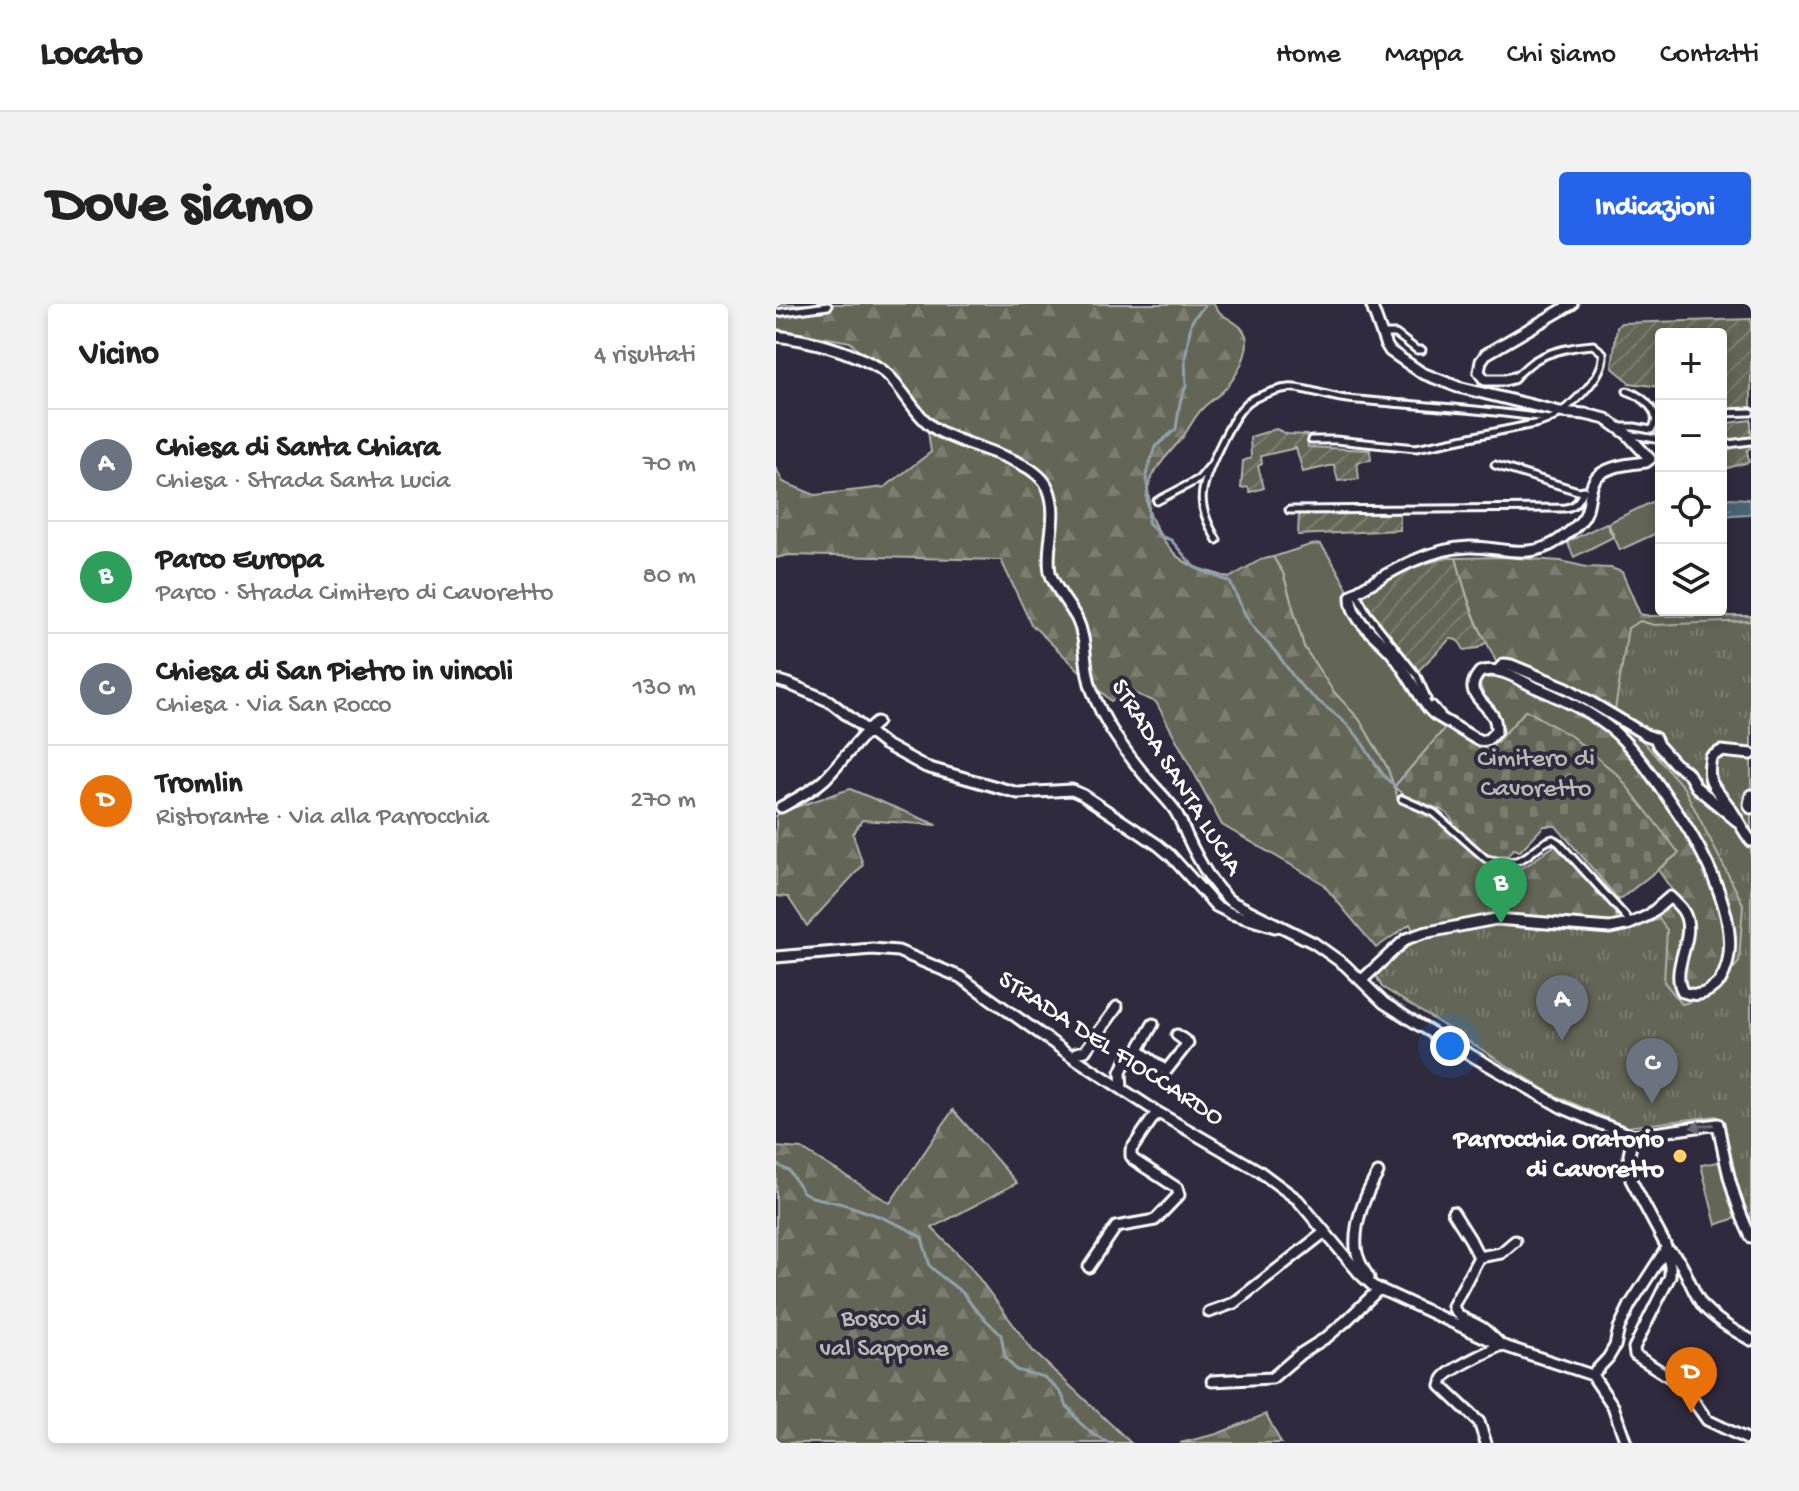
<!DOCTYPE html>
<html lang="it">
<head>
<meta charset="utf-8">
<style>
  :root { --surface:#fff; --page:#f2f2f2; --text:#222; --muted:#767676; --line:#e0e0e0; --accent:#2563eb }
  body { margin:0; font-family:"Gochi Hand",sans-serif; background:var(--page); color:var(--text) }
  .controls { position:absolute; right:24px; top:24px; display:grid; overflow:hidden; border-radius:8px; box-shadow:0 4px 12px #0003 }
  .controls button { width:72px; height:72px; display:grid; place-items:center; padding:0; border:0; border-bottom:2px solid var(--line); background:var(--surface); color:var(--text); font:40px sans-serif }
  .you { position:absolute; left:674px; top:742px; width:28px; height:28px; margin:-20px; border:6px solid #fff; border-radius:50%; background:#1a73e8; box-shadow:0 0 0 12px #1a73e833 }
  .badge { display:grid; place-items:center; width:52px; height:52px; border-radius:50%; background:var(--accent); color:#fff; font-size:26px; font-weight:700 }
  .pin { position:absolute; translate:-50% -66px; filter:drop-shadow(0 2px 4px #0008) }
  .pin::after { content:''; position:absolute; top:42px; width:28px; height:24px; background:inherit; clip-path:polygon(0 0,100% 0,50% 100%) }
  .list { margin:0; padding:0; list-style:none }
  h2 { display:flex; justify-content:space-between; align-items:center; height:104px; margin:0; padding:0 32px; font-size:34px }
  h2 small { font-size:26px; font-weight:400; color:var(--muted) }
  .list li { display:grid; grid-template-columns:52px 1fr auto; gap:24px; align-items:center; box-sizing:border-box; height:112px; padding:0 32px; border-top:2px solid var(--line) }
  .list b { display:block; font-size:30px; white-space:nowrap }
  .list p { margin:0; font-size:26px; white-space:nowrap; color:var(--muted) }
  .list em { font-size:26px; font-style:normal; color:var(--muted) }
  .icon { flex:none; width:44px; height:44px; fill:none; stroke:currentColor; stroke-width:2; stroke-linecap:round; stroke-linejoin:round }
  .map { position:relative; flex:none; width:975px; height:1139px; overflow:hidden; border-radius:8px }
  header { display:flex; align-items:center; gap:48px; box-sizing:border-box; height:112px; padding:0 40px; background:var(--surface); border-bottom:2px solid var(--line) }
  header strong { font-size:38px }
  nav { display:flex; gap:44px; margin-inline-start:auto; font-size:28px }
  .intro { display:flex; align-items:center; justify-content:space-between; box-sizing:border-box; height:192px; padding:0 48px }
  h1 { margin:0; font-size:56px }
  .button { padding:20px 36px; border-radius:8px; background:var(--accent); color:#fff; font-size:28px; font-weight:700 }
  main { display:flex; gap:48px; padding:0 48px }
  aside { flex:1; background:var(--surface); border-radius:8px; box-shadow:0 4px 12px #0003 }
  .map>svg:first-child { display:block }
  .grass { fill:#646657; stroke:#b2b2ab; stroke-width:2 }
  .forest { fill:url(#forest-firs); stroke:#b2b2ab; stroke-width:2 }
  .cemetery { fill:url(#cemetery-stones); stroke:#b2b2ab; stroke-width:2 }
  .park { fill:url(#park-tufts); stroke:#b2b2ab; stroke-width:2 }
  .garden { fill:url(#garden-furrows); stroke:#b2b2ab; stroke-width:2 }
  .water { fill:url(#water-ripples); stroke:#92a1ab; stroke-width:2 }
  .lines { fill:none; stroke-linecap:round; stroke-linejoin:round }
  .stream { stroke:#92a1ab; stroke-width:3 }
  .lane-casing { stroke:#fff; stroke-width:11 }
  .street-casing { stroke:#fff; stroke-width:15 }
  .lane { stroke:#2f2a3d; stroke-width:5 }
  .street { stroke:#2f2a3d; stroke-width:9 }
  .oneway { fill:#6d6a77 }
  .poi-dot { fill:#ffd166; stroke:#2f2a3d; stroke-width:3 }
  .labels { text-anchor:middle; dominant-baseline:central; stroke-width:8; stroke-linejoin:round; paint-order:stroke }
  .park-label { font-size:26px; fill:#b9bab3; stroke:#2f2a3d }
  .street-label { font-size:26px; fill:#fff; stroke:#2f2a3d }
  .poi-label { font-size:26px; font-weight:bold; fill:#fff; stroke:#2f2a3d; text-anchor:end }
</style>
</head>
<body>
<header>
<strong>Locato</strong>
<nav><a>Home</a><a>Mappa</a><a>Chi siamo</a><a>Contatti</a></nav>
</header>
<div class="intro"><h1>Dove siamo</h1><a class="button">Indicazioni</a></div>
<main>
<aside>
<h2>Vicino<small>4 risultati</small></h2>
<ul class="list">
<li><span class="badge" style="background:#6b7280">A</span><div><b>Chiesa di Santa Chiara</b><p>Chiesa · Strada Santa Lucia</p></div><em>70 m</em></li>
<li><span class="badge" style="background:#2e9e5b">B</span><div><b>Parco Europa</b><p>Parco · Strada Cimitero di Cavoretto</p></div><em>80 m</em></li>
<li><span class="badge" style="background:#6b7280">C</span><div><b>Chiesa di San Pietro in vincoli</b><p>Chiesa · Via San Rocco</p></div><em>130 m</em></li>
<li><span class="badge" style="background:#e8710a">D</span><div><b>Tromlin</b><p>Ristorante · Via alla Parrocchia</p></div><em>270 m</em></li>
</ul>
</aside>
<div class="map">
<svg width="975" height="1139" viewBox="0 0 975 1139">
  <defs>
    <pattern id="forest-firs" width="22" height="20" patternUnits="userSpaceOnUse" patternTransform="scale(2)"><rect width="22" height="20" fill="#646657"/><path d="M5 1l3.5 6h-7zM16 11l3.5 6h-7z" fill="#7b7d70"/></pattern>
    <pattern id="cemetery-stones" width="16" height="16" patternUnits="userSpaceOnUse" patternTransform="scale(2)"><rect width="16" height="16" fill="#646657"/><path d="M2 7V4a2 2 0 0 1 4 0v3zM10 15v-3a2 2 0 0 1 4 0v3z" fill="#7b7d70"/></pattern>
    <pattern id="park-tufts" width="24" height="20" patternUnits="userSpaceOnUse" patternTransform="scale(2)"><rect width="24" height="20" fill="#646657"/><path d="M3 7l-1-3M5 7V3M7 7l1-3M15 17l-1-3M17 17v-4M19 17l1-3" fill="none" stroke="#7b7d70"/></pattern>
    <pattern id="garden-furrows" width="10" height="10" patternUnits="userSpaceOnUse" patternTransform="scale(2)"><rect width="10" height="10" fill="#646657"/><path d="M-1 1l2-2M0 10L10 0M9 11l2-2" fill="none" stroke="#7b7d70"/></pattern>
    <pattern id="water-ripples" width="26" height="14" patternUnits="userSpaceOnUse" patternTransform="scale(2)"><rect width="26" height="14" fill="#4a6273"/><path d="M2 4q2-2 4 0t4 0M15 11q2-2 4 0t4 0" fill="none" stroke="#657a88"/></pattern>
  </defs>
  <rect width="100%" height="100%" fill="#2f2a3d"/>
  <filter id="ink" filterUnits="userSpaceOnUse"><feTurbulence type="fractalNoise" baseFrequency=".0125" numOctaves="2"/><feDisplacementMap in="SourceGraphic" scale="16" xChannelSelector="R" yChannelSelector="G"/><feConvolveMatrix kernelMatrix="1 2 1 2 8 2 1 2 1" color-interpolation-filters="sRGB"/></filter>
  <g filter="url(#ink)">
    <path class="grass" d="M 884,194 L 885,227 L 844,246 L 832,219 Z
      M 830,219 L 837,233 L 798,253 L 791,238 Z
      M 544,240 C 564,264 574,295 591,320 C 616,356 646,388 670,423 L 618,483 L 611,463 L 583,415 L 557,387 L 528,343 L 507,269 L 497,253 L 534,241 Z
      M 948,857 L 959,914 L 940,921 L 925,861 Z"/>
    <path class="forest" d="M 2,0 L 438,0 C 444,17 471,16 471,39 C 470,56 459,75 447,87 C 441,93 434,97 428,103 C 419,111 414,123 407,133 C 394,149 374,167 371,189 C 368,211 393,251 413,260 C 425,266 440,269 453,274 L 484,256 L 497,253 L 507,269 L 528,343 L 557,387 L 583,415 L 611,463 L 623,497 C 637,506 653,511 666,521 C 685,535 712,571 738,566 C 755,562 765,549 780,541 L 834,599 L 840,610 L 844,631 L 862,629 L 898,589 L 882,566 L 903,549 L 750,406 L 729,430 C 725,410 708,399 704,380 L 708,374 L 720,374 L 724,371 C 721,353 710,340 703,323 C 693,301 686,278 680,254 L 725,253 L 785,257 L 810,263 L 835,264 L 846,268 L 864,310 L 874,312 L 975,312 L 975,762 L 646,646 L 634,620 L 600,644 L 546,579 L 446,521 L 380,398 L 353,387 L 335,397 L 255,320 L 225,256 L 13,251 L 0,254 L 0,164 L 7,178 L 39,191 L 109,183 L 155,148 L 150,114 L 74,38 L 0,25 L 0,4 Z
      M 74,485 L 161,521 L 86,516 L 77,530 L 87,561 L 31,622 L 12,593 L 0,592 L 0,512 L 5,508 Z
      M 177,806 L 241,879 L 156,924 L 193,961 L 257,1047 L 355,1139 L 0,1139 L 0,843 L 26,845 L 114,899 Z
      M 490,1110 L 505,1139 L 404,1139 L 441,1130 Z"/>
    <path class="cemetery" d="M 750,406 L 795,432 L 842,471 L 903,549 L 843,596 L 780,522 L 768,522 L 744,547 L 738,545 L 732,551 L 712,552 L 678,522 C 675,504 656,505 643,496 L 639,500 L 618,483 L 670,423 L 713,447 Z"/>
    <path class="park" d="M 864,317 L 878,321 L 975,317 L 975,915 L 964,905 L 946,818 L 940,812 L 851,823 L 778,791 L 606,683 L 596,664 L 638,631 L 711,615 L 824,626 L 854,625 L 883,615 L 891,626 L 888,678 L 906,700 L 933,693 L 963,658 L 967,600 L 908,484 L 839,406 L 852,324 Z"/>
    <path class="garden" d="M 975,15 L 975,103 L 954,105 L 945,101 L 945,30 L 885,30 L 885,83 L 853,79 C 849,72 842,70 836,63 L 841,23 L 845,19 Z
      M 975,116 L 975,144 L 971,146 L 973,158 L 945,166 L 945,120 Z
      M 500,125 L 511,130 L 531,131 L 532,143 L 594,146 L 595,156 L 581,158 L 583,175 L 562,177 L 558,161 L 527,168 L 520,144 L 485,152 L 486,160 L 482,162 L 488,184 L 474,188 L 472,183 L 465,184 L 467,157 L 475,154 L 474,133 Z
      M 624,209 L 624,226 L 522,231 L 523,210 Z
      M 672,254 L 680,254 C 688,283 695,313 711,338 L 702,344 L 688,346 C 685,340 682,334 674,335 L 643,366 L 639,364 L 618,340 L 585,293 C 596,275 651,258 672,254 Z"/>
    <path class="water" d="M 954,194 L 972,195 L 974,197 L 975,208 L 973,210 L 956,211 L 945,213 L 945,197 Z"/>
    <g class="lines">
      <path class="stream" d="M 430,0 L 418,14 L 415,20 L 409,55 L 410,82 L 404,98 L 400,125 L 379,143 L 370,171 L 373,197 L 372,218 L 384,232 L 395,236 L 418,263 L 454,278 C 461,291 465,305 473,317 C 479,328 489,335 497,345 C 508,357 515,372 527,384 C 543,400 563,410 578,428 C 593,445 600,468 618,481
        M 0,860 L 13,867 L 27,888 L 36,893 L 67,900 L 100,911 L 130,924 L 146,934 L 154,962 L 166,973 L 187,989 L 198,1004 L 225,1031 L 229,1053 L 240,1066 L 268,1073 L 276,1080 L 285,1089 L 291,1102 L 303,1118 L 314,1128 L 332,1139"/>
      <defs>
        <path id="lane" d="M 0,9 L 52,2
          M 607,30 L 620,30 L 641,46 L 646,46
          M 945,109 L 975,108
          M 843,123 L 859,123 L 875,126 C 889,111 867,92 851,87
          M 852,130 L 885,136
          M 535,136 L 559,136 L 640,144 L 763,119 C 769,117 776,115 781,111 C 799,98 829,72 827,49 L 817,41 C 799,42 774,47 758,57 C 751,61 745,69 737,74
          M 945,141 L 975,137
          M 719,161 L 802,187 L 808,186
          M 381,197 L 423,175 L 433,163
          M 513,206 L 789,204 C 799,203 803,196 808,187
          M 441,236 C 420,200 423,188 440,150 C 447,135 462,102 477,95 C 486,91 502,85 512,84 C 525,82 556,94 572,95 C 639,102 706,104 773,115
          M 580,289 L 591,309 L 641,372 L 651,394
          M 657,401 L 665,410
          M 626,495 L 658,509 L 710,555 C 722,558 740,560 749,553 C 759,547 765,538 777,535 L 783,539 L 849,612 L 854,619"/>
        <path id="street" d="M 0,32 C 33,36 69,46 98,61 C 125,75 135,110 161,126 C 190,144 258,153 272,184 C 284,212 269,242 274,268 C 278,284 293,300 301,315 C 312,338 307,363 316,386 C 327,418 349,447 370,473 C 379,484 390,494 398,505 C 404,514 407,523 411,532 C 422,556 435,580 454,597 L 538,639 L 569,661 L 608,699 L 641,720 L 785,803 L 820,818 L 857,832
          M 737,74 L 729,76 L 709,76 L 703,68 L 705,57 L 710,50 L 796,0
          M 722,366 L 728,360 L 735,361 L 791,384 L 870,431 L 879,434 L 882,441 L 899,460 L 912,469 L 920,483 L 961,517
          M 0,376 L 13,380 L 53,397 L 108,440 L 150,463 L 242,489 L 296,486 L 307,491 L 382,541 L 395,552 L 440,602 L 456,610 L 499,623
          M 975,450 L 945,447 L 935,453 C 929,482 940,483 954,504 C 962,515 967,527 975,537
          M 975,491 L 973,500 L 975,504
          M 5,503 C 20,495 36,487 49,475 C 67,457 81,435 101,418
          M 0,653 L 96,645 L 122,647 L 184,673 L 297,753 L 381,808 L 483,867 L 522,896 L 584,970 L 597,982 L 725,1041 L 816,1071 L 837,1102 L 850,1139
          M 586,676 L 630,635 L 647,629 L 720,615 L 834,624 L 854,620 L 873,611 L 894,593 C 898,597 904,602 907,607 C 923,632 892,664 907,688 C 923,694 932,689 944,677 C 975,627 923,538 893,496 C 877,473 861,449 840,429 C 817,409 789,396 761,384 C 743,376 724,361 704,368 C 685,390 709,396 718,414 C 720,418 720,422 720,427 C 713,435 710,439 700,435 L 658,410 L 653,405 C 640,388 631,369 618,352 C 604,333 574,318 575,292 L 580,288 C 614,268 652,244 693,243 C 719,242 747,254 772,242 C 782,238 804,221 809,211 C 815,199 812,179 823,171 C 836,161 855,160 870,158 L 874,155 L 851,130 L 830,115 L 809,110 L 784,108 L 682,83 L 646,69 L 614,47 L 609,39 L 595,0
          M 362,746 L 390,767 L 412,739 L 401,731
          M 297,753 L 300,749 L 309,747 L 341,703
          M 346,785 L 345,768 L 349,759 L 354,751 L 362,746 L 377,720
          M 857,832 L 853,851 L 855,876 L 889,940 L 894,962 L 894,972 L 858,1044 L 859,1051 L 906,1081 L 931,1116 L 975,1137
          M 857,832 L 942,820 C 950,862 956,894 975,933
          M 677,908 L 694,935 L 703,953
          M 313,963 L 340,923 L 379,916 L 403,891 L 401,884 L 358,856 L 355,852 L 355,846 L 381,808
          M 593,974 C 587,965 581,955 580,944 C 578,916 589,891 602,869
          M 433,1008 L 458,999 L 549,928
          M 816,1071 L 832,1054 L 839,1042 L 843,1024 L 854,1001 L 890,945 C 910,955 913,986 928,1003 C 941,1017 958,1027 975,1036
          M 436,1077 L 496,1074 L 524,1050 L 551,1033 L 570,1017 L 603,985
          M 710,1139 L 703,1118 L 665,1082 C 666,1080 666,1077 667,1075 C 671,1066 714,1047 725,1041 C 720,1036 715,1031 709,1026 C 698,1017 681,1016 677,1002 L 703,953 L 725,949 L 739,937"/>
      </defs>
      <use href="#lane" class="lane-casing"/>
      <use href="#street" class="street-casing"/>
      <use href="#lane" class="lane"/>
      <use href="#street" class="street"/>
    </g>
    <defs><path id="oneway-solid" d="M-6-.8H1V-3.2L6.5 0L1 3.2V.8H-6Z" transform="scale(2)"/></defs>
    <use class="oneway" href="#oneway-solid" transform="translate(926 822) rotate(172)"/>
  </g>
  <circle class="poi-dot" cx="904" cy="852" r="8"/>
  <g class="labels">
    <g class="park-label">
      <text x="760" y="456">Cimitero di<tspan x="760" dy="30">Cavoretto</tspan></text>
      <text x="108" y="1016">Bosco di<tspan x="108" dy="30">val Sappone</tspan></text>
    </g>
    <g class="street-label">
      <text transform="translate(399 474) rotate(58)">STRADA SANTA LUCIA</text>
      <text transform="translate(334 746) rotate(33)">STRADA DEL FIOCCARDO</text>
    </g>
    <g class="poi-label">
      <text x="888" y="837">Parrocchia Oratorio<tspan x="888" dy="30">di Cavoretto</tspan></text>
    </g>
  </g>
</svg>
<div class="controls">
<button>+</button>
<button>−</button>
<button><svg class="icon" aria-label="locate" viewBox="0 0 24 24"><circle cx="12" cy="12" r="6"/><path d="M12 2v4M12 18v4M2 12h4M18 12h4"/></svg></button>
<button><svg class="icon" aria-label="layers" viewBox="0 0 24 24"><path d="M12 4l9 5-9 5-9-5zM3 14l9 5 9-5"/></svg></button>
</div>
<div class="you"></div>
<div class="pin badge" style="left:786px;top:737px;background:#6b7280">A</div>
<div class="pin badge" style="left:725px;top:620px;background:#2e9e5b">B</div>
<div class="pin badge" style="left:876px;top:800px;background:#6b7280">C</div>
<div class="pin badge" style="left:915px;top:1109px;background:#e8710a">D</div>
</div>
</main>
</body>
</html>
